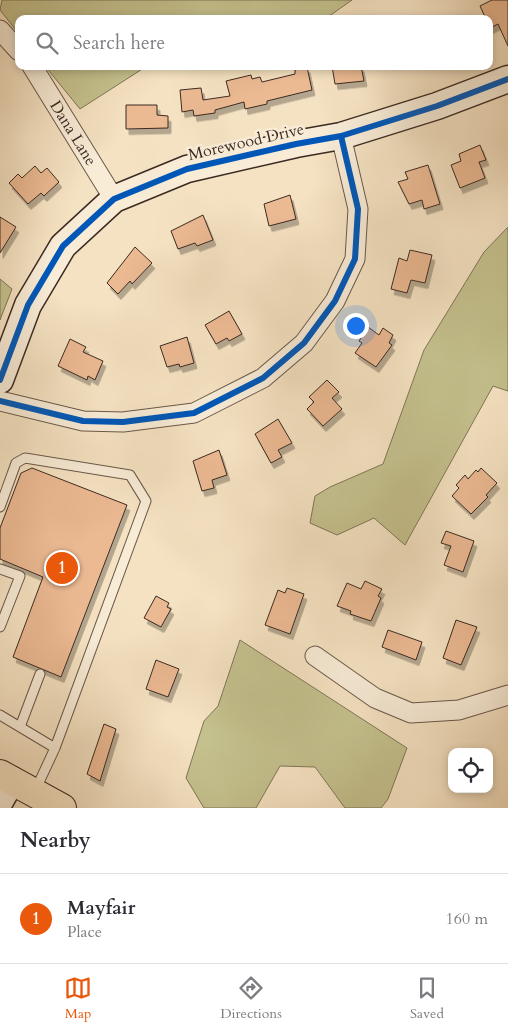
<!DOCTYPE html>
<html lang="en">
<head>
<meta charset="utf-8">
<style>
  :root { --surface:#fff; --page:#f2f2f3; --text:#2b2b33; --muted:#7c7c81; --line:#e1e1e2; --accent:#ea580c }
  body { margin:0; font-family:Cardo,serif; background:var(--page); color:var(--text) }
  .controls { position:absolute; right:15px; bottom:15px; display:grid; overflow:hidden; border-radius:10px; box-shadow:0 2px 8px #0003 }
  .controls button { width:45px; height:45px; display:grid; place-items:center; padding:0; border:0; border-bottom:1px solid var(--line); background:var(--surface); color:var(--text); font:25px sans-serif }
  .you { position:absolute; left:355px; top:325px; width:18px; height:18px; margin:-12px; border:4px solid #fff; border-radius:50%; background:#1a73e8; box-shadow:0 0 0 8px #1a73e833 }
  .badge { display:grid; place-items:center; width:32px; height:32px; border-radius:50%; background:var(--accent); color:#fff; font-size:16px; font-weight:700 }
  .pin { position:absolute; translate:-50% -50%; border:2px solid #fff; box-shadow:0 1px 5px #0006 }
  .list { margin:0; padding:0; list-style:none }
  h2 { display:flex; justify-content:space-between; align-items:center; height:65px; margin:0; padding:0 20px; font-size:21px }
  h2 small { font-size:16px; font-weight:400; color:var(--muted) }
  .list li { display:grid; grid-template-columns:32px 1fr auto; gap:15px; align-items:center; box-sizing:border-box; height:90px; padding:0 20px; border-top:1px solid var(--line) }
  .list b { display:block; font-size:19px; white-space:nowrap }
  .list p { margin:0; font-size:16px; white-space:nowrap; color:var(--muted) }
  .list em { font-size:16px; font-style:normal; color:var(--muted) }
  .icon { flex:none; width:28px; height:28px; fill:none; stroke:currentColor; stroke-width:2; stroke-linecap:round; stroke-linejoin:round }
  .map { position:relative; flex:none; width:508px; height:808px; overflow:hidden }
  .search { position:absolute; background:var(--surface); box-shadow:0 2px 8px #0003; left:15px; right:15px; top:15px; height:55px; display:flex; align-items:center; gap:12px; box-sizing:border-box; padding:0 18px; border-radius:10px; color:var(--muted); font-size:19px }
  .sheet { height:155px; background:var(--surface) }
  nav { display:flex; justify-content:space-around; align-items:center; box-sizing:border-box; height:70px; border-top:1px solid var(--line); background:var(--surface); font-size:14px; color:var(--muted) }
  nav a { display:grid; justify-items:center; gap:2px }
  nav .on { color:var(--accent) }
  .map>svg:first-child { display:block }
  .green { fill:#c4c18e; stroke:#807658 }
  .building { fill:#ebb992; stroke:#3b2a22; filter:url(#shadow) }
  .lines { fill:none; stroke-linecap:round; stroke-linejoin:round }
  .lane-casing { stroke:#6a584a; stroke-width:11 }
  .street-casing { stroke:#6a584a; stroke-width:21 }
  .secondary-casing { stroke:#3b2a22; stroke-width:29 }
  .primary-casing { stroke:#3b2a22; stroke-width:30 }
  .lane { stroke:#f8ecd7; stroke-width:9 }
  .street { stroke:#f8ecd7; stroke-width:19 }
  .secondary { stroke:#f8ecd7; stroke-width:26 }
  .primary { stroke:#f5e2c2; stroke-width:28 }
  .cycleway-casing { stroke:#f8ecd7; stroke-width:9 }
  .cycleway { stroke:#0057b8; stroke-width:6 }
  .labels { text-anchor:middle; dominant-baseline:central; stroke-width:5; stroke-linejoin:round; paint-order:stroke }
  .street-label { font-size:16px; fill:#3b2a22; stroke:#f8ecd7 }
</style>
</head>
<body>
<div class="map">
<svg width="508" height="808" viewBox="0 0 508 808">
  <defs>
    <filter id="shadow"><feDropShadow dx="3" dy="5.5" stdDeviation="0" flood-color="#0004"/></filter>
  </defs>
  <rect width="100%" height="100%" fill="#f5e2c2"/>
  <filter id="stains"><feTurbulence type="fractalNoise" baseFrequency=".004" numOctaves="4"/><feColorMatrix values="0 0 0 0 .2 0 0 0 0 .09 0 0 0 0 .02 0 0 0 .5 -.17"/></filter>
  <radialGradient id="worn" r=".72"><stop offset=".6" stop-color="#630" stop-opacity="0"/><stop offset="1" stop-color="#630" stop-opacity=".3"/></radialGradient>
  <path class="green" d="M 2,0 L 352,0 L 325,19 L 19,19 L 19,34 L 0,10 Z
    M 45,66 L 147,66 L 80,109 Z
    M 508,227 L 508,391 L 493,386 L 405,545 L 374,518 L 337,535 L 310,523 L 315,496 L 330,487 L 383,464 L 424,350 L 484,252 Z
    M 0,279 L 12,289 L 0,320 Z
    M 240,640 L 407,748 L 388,799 L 381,808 L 345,808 L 315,767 L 280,766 L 256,808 L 204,808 L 186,778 L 204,721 L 218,706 Z"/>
  <path class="building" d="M 492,0 L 508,0 L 508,46 L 498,24 L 490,28 L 489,19 L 486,19 L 480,6 Z
    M 332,66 L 361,66 L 364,81 L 335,84 Z
    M 307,67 L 312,90 L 267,101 L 267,104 L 245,109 L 244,102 L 215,110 L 215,113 L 194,116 L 193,110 L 182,112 L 180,90 L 201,88 L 203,100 L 230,96 L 226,81 L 251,75 L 252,79 L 260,77 L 262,82 L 295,74 L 295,70 Z
    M 126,105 L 157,105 L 157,115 L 168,116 L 168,128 L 126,129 Z
    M 480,145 L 486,160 L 479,162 L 485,178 L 460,188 L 451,165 L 461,161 L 459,154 Z
    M 428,165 L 440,204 L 424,209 L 422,200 L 409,204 L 398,182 L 408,179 L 405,172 Z
    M 35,166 L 41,173 L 47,168 L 59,182 L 44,196 L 41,193 L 28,204 L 9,183 L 18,174 L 22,178 Z
    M 290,195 L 296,219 L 269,226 L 264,204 Z
    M 203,215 L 213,240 L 197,246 L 195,243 L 178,249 L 171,231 Z
    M 0,217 L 16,227 L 0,253 Z
    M 135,247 L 152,263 L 132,284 L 130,281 L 118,294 L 107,283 Z
    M 410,250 L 432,255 L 425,283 L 411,280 L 407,293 L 391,289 L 399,258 L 407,261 Z
    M 229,311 L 242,334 L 229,341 L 227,338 L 216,344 L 205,325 Z
    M 368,327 L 379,335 L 383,328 L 393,335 L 389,343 L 392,345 L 376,367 L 355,353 L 362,343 L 359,341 Z
    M 187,337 L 194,363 L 180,367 L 179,364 L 167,367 L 160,346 Z
    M 70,339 L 86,347 L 83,352 L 103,361 L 95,380 L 88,376 L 87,380 L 58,366 Z
    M 327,380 L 339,392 L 332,398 L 342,409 L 323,426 L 307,409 L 314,402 L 309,397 Z
    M 278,419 L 292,443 L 278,450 L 282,457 L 271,463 L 255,434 Z
    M 219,450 L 227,475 L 212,480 L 214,488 L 202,491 L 193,461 Z
    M 32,468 L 127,505 L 61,677 L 13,657 L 43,577 L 0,559 L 0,528 L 21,473 Z
    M 481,468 L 497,483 L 486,495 L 488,497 L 471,514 L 452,496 L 459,488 L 456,485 L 465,475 L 468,479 L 476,470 L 478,472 Z
    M 446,531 L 474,541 L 463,572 L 444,565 L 451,546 L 441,543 Z
    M 365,581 L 382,589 L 378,596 L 381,598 L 371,621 L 350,614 L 351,611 L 337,606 L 347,583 L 361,589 Z
    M 287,588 L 304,594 L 290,634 L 265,625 L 278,590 L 285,593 Z
    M 156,596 L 169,603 L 167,607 L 171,609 L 161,627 L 144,618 Z
    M 456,620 L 477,627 L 461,665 L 443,658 Z
    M 388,630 L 422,642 L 416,660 L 382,647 Z
    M 156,660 L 179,669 L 168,697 L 146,689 Z
    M 104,724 L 116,729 L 100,781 L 87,774 Z"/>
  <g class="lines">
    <defs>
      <path id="lane" d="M 0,507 L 16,463 L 25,458 L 130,475 L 146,501 L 55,748 L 0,715
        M 0,569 L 20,576 L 0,627
        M 20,727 L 40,674
        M 35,791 L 55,748"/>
      <path id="street" d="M 0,30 L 19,51
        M 32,66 L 114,199
        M 0,401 L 83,421 L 123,422 L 194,413 L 263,378 L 304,343 L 335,301 L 355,259 L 358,209 L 341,136
        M 315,656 L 375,698 L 411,713 L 459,710 L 508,695"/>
      <path id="secondary" d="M 0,380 L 28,305 L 63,246 L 114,199 L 187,169 L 296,144 L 341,136 L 437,106 L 508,79
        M 0,801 L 12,780"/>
      <path id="primary" d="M 0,774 L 62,808"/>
    </defs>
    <use href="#lane" class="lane-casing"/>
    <use href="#street" class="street-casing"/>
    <use href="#secondary" class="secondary-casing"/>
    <use href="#primary" class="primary-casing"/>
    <use href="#lane" class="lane"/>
    <use href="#street" class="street"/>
    <use href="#secondary" class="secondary"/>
    <use href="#primary" class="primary"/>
    <defs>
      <path id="cycleway" d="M 0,380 L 28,305 L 63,246 L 114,199 L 187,169 L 296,144 L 341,136 L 437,106 L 508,79
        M 0,401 L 83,421 L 123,422 L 194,413 L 263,378 L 304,343 L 335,301 L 355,259 L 358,209 L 341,136"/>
    </defs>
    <use href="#cycleway" class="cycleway-casing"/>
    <use href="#cycleway" class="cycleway"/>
  </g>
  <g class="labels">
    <g class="street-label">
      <text transform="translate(73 133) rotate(58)">Dana Lane</text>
      <text transform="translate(246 142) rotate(-13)">Morewood Drive</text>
    </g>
  </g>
  <rect width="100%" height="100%" filter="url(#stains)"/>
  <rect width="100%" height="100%" fill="url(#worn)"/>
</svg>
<div class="controls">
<button><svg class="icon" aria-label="locate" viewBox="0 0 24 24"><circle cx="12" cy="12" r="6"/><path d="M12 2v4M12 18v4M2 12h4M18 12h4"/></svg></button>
</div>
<div class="you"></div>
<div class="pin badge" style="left:62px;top:568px">1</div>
<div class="search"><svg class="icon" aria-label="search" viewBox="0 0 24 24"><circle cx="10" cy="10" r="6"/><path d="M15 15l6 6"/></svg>Search here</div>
</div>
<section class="sheet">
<h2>Nearby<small></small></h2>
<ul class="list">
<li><span class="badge">1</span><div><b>Mayfair</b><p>Place</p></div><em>160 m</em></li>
</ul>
</section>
<nav>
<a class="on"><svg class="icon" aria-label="map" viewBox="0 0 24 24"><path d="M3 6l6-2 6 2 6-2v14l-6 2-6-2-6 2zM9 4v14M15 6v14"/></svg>Map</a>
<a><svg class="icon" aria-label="directions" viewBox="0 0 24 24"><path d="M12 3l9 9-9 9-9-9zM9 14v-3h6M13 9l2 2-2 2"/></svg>Directions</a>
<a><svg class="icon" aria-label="saved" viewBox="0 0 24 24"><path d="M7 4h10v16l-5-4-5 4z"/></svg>Saved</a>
</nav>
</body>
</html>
